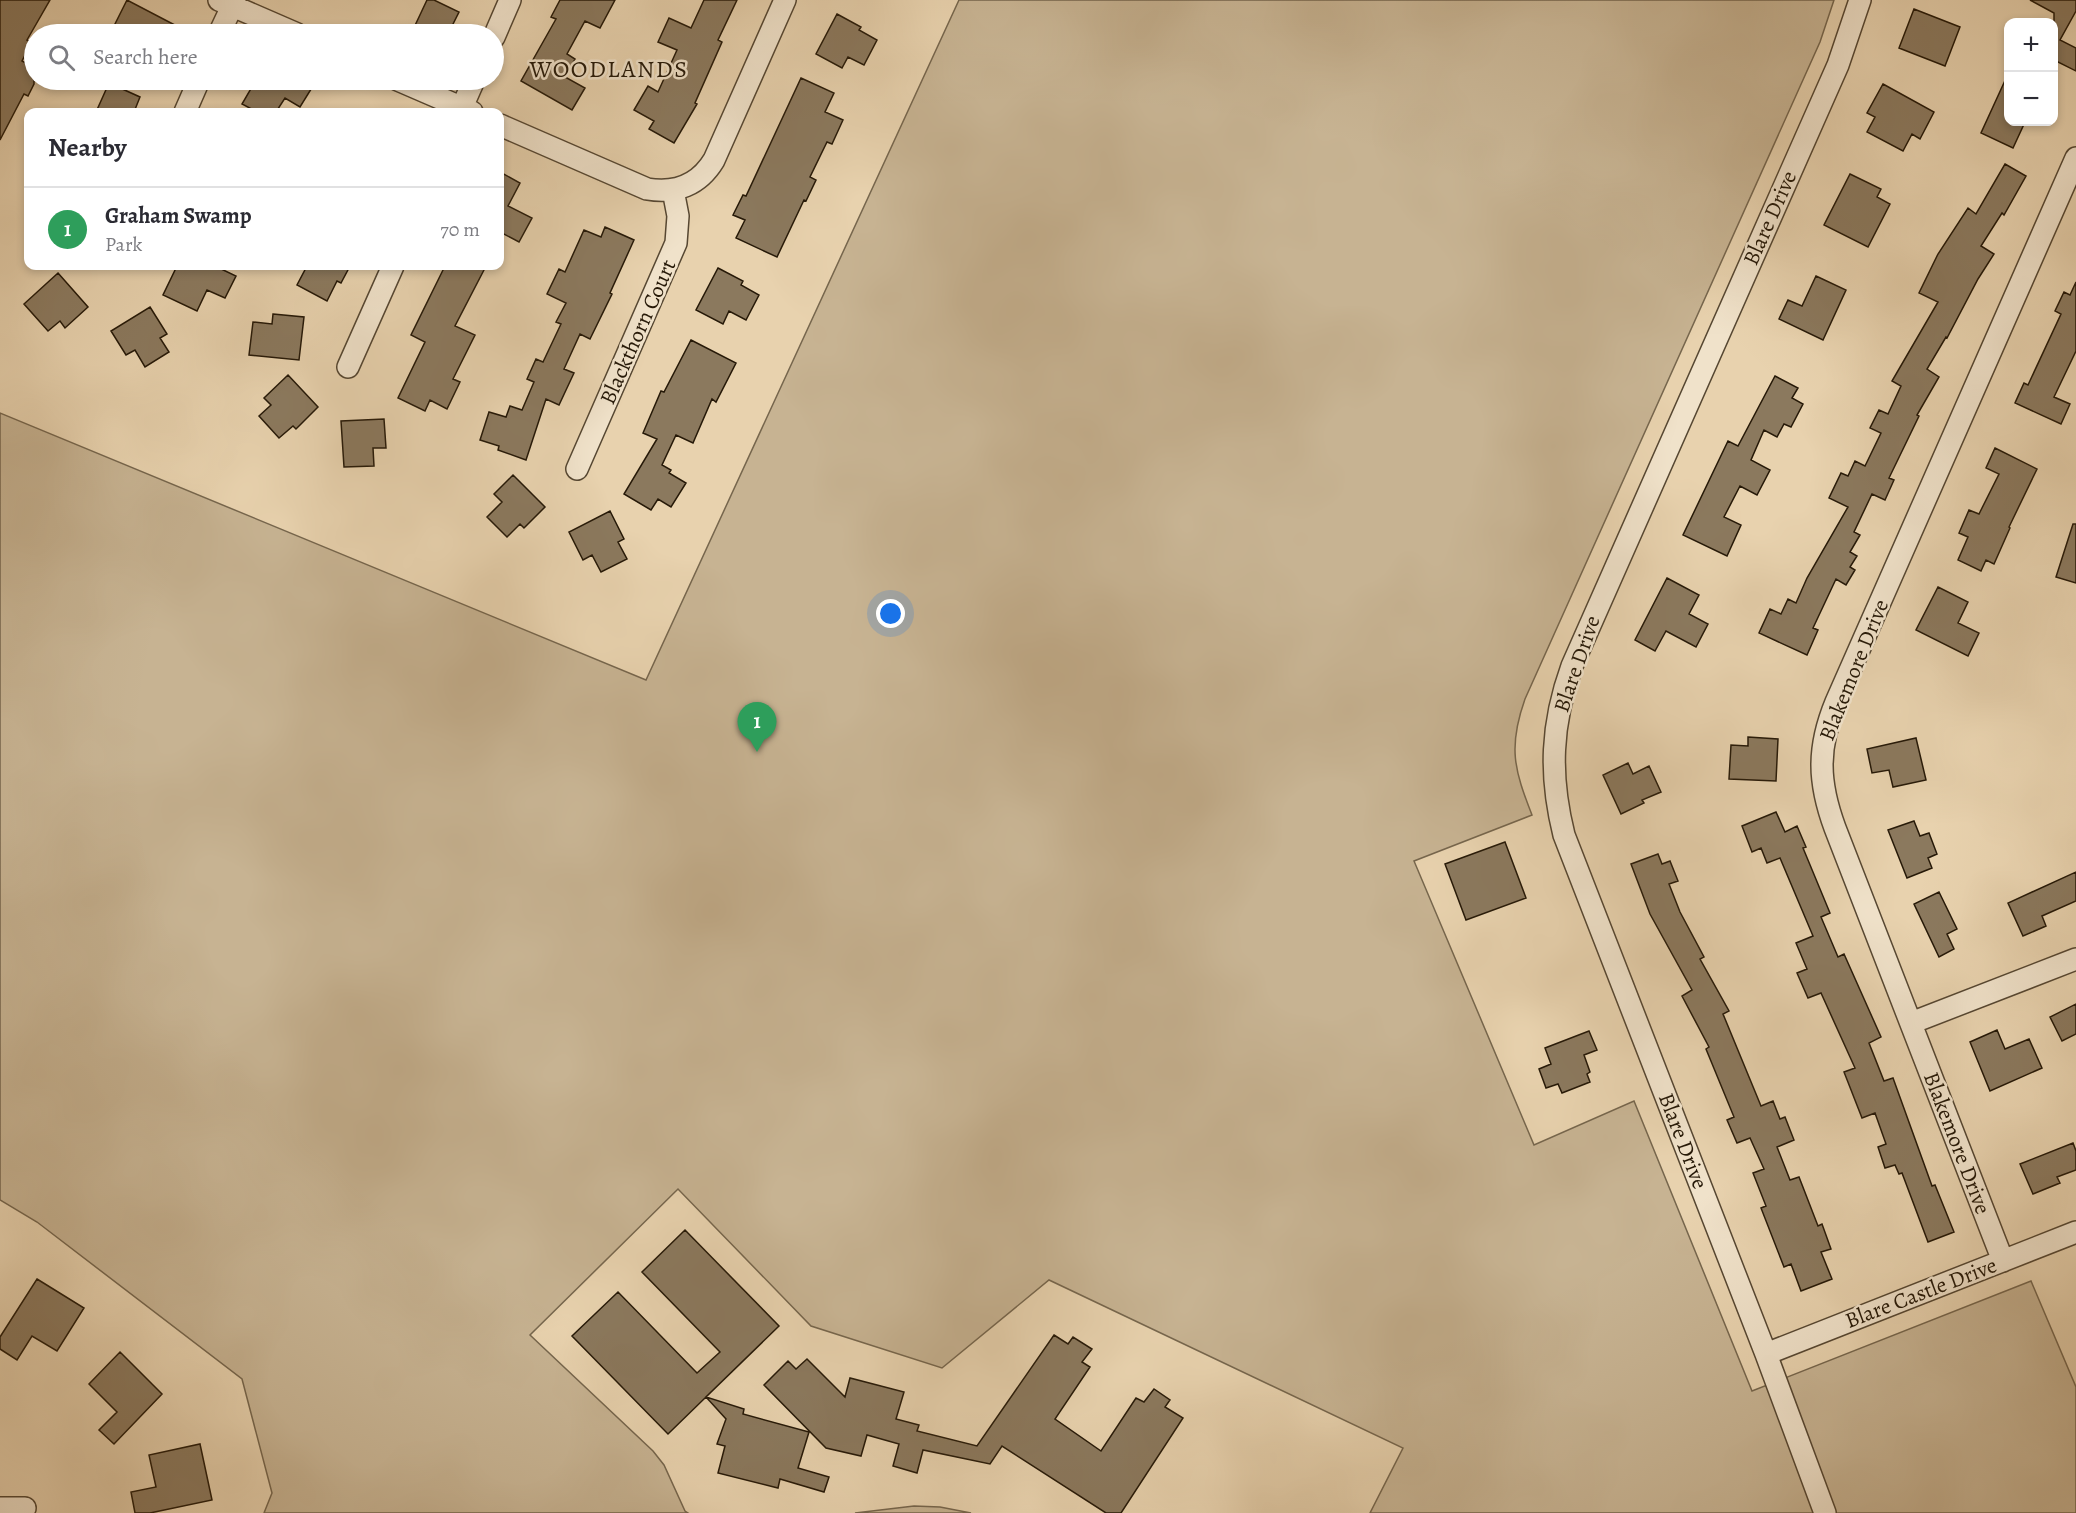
<!DOCTYPE html>
<html lang="en">
<head>
<meta charset="utf-8">
<style>
  :root { --surface:#fff; --page:#f2f2f3; --text:#2b2b33; --muted:#7c7c81; --line:#e1e1e2; --accent:#8f2418 }
  body { margin:0; font-family:Alegreya,serif; background:var(--page); color:var(--text) }
  .controls { position:absolute; right:18px; top:18px; display:grid; overflow:hidden; border-radius:12px; box-shadow:0 3px 9px #0003 }
  .controls button { width:54px; height:54px; display:grid; place-items:center; padding:0; border:0; border-bottom:2px solid var(--line); background:var(--surface); color:var(--text); font:30px sans-serif }
  .you { position:absolute; left:891px; top:614px; width:21px; height:21px; margin:-15px; border:4px solid #fff; border-radius:50%; background:#1a73e8; box-shadow:0 0 0 9px #1a73e833 }
  .badge { display:grid; place-items:center; width:39px; height:39px; border-radius:50%; background:var(--accent); color:#fff; font-size:20px; font-weight:700 }
  .pin { position:absolute; translate:-50% -50px; filter:drop-shadow(0 2px 3px #0008) }
  .pin::after { content:''; position:absolute; top:32px; width:21px; height:18px; background:inherit; clip-path:polygon(0 0,100% 0,50% 100%) }
  .list { margin:0; padding:0; list-style:none }
  h2 { display:flex; justify-content:space-between; align-items:center; height:78px; margin:0; padding:0 24px; font-size:26px }
  h2 small { font-size:20px; font-weight:400; color:var(--muted) }
  .list li { display:grid; grid-template-columns:39px 1fr auto; gap:18px; align-items:center; box-sizing:border-box; height:84px; padding:0 24px; border-top:2px solid var(--line) }
  .list b { display:block; font-size:22px; white-space:nowrap }
  .list p { margin:0; font-size:20px; white-space:nowrap; color:var(--muted) }
  .list em { font-size:20px; font-style:normal; color:var(--muted) }
  .icon { flex:none; width:33px; height:33px; fill:none; stroke:currentColor; stroke-width:2; stroke-linecap:round; stroke-linejoin:round }
  .map { position:relative; flex:none; width:2076px; height:1513px; overflow:hidden }
  .search { position:absolute; background:var(--surface); box-shadow:0 3px 9px #0003; left:24px; top:24px; width:480px; height:66px; display:flex; align-items:center; gap:15px; box-sizing:border-box; padding:0 21px; border-radius:33px; color:var(--muted); font-size:22px }
  .panel { position:absolute; background:var(--surface); box-shadow:0 3px 9px #0003; left:24px; top:108px; width:480px; height:162px; border-radius:12px }
  .map>svg:first-child { display:block }
  .green { fill:#c7b392; stroke:#76664d; stroke-width:1.5 }
  .building { fill:#8b795e; stroke:#261908; stroke-width:1.5 }
  .lines { fill:none; stroke-linecap:round; stroke-linejoin:round }
  .minor-casing { stroke:#564732; stroke-width:24 }
  .minor { stroke:#f0e2ca; stroke-width:21 }
  .labels { text-anchor:middle; dominant-baseline:central; stroke-width:5; stroke-linejoin:round; paint-order:stroke }
  .street-label { font-size:22px; fill:#261908; stroke:#f0e2ca }
  .neighbourhood-label { font-size:24px; letter-spacing:1.5px; fill:#261908; stroke:#f0e2ca }
</style>
</head>
<body>
<div class="map">
<svg width="2076" height="1513" viewBox="0 0 2076 1513">
  <rect width="100%" height="100%" fill="#e8d2ae"/>
  <filter id="stains"><feTurbulence type="fractalNoise" baseFrequency=".00333" numOctaves="4"/><feColorMatrix values="0 0 0 0 .2 0 0 0 0 .09 0 0 0 0 .02 0 0 0 .5 -.17"/></filter>
  <radialGradient id="worn" r=".72"><stop offset=".6" stop-color="#630" stop-opacity="0"/><stop offset="1" stop-color="#630" stop-opacity=".3"/></radialGradient>
  <path class="green" d="M 959,0 L 1834,0 L 1820,42 L 1525,699 C 1508,747 1514,769 1532,815 L 1414,861 L 1534,1145 L 1634,1101 L 1752,1391 L 2031,1281 L 2076,1387 L 2076,1513 L 1370,1513 L 1403,1448 L 1049,1280 L 942,1368 L 811,1326 L 678,1189 L 530,1335 L 653,1451 L 664,1465 L 685,1511 L 688,1513 L 264,1513 L 272,1493 L 242,1379 L 37,1222 L 0,1200 L 0,413 L 646,680 Z
    M 914,1506 L 940,1507 L 971,1513 L 855,1513 Z"/>
  <path class="building" d="M 0,0 L 50,0 L 27,40 L 32,42 L 22,61 L 34,68 L 34,84 L 28,96 L 24,94 L 0,140 Z
    M 127,0 L 192,34 L 121,34 L 124,29 L 115,24 Z
    M 427,0 L 434,0 L 459,12 L 448,34 L 411,34 Z
    M 560,0 L 615,0 L 600,28 L 585,21 L 567,54 L 575,59 L 565,77 L 585,88 L 572,110 L 521,81 L 556,19 L 551,17 Z
    M 704,0 L 737,0 L 718,40 L 722,42 L 695,103 L 697,104 L 674,143 L 649,129 L 654,121 L 634,110 L 648,86 L 658,92 L 677,50 L 658,42 L 669,18 L 691,28 Z
    M 2030,0 L 2076,0 L 2076,11 L 2060,40 L 2076,48 L 2076,71 L 2054,60 L 2054,13 Z
    M 1914,9 L 1960,27 L 1945,66 L 1899,48 Z
    M 837,14 L 861,27 L 859,30 L 877,40 L 864,65 L 848,57 L 842,68 L 816,54 Z
    M 2008,74 L 2008,122 L 2025,122 L 2013,148 L 1981,133 Z
    M 801,78 L 834,93 L 825,112 L 843,120 L 832,144 L 827,142 L 810,177 L 816,180 L 806,201 L 804,200 L 777,257 L 736,238 L 745,220 L 733,215 L 743,195 L 746,196 Z
    M 256,80 L 302,80 L 313,86 L 300,107 L 285,98 L 276,112 L 257,112 L 242,104 Z
    M 109,83 L 140,97 L 134,112 L 96,112 Z
    M 1883,84 L 1934,112 L 1920,139 L 1912,134 L 1903,151 L 1867,132 L 1875,117 L 1867,113 Z
    M 2005,164 L 2026,176 L 2004,215 L 2002,213 L 1981,246 L 1994,254 L 1978,279 L 1947,338 L 1946,337 L 1927,369 L 1939,377 L 1917,415 L 1919,416 L 1889,478 L 1894,480 L 1885,500 L 1872,494 L 1854,532 L 1860,535 L 1850,552 L 1857,556 L 1850,567 L 1855,570 L 1846,585 L 1836,579 L 1813,628 L 1818,630 L 1807,655 L 1759,633 L 1770,609 L 1781,614 L 1788,599 L 1796,603 L 1807,578 L 1848,507 L 1829,498 L 1841,473 L 1848,476 L 1855,461 L 1865,466 L 1881,433 L 1870,428 L 1879,410 L 1888,414 L 1901,386 L 1892,381 L 1938,302 L 1919,293 L 1938,254 L 1968,208 L 1976,214 Z
    M 500,172 L 520,183 L 508,206 L 532,218 L 519,242 L 500,232 Z
    M 1850,174 L 1881,189 L 1877,197 L 1890,204 L 1868,247 L 1824,225 Z
    M 605,227 L 634,240 L 610,293 L 612,294 L 590,339 L 580,334 L 564,369 L 574,373 L 559,405 L 546,399 L 526,460 L 498,450 L 499,446 L 480,440 L 489,412 L 506,417 L 510,406 L 522,410 L 534,382 L 527,379 L 536,359 L 543,362 L 561,324 L 556,322 L 566,303 L 547,294 L 559,269 L 565,272 L 584,230 L 601,237 Z
    M 177,266 L 215,266 L 236,276 L 225,298 L 207,290 L 197,311 L 163,295 Z
    M 307,266 L 350,266 L 341,283 L 337,281 L 327,301 L 297,285 Z
    M 445,266 L 486,266 L 455,326 L 475,335 L 453,379 L 460,382 L 447,409 L 430,400 L 425,411 L 398,398 L 425,342 L 411,335 Z
    M 718,268 L 743,281 L 741,285 L 759,295 L 746,320 L 729,311 L 723,324 L 696,310 Z
    M 58,273 L 88,307 L 65,328 L 60,321 L 48,331 L 24,304 Z
    M 1816,276 L 1846,290 L 1823,340 L 1779,319 L 1788,300 L 1802,306 Z
    M 2076,282 L 2076,351 L 2054,397 L 2070,404 L 2061,424 L 2015,403 L 2024,383 L 2028,385 L 2061,314 L 2055,311 L 2064,292 L 2070,295 Z
    M 150,307 L 167,334 L 160,338 L 169,352 L 145,367 L 135,350 L 126,355 L 111,331 Z
    M 273,314 L 304,317 L 299,360 L 249,355 L 253,322 L 272,324 Z
    M 691,340 L 736,363 L 716,402 L 712,399 L 693,443 L 676,435 L 662,465 L 671,470 L 669,473 L 686,483 L 671,507 L 658,499 L 651,510 L 624,494 L 657,439 L 643,433 L 661,391 L 664,392 Z
    M 288,375 L 318,407 L 296,429 L 293,426 L 279,438 L 259,416 L 271,405 L 264,398 Z
    M 1775,376 L 1798,388 L 1792,398 L 1803,404 L 1791,427 L 1784,424 L 1777,437 L 1764,430 L 1751,460 L 1770,470 L 1757,495 L 1740,486 L 1724,517 L 1741,525 L 1727,556 L 1683,535 L 1728,441 L 1738,446 Z
    M 384,419 L 386,448 L 373,448 L 374,466 L 344,467 L 341,421 Z
    M 1995,448 L 2037,469 L 2009,527 L 2010,528 L 1994,564 L 1986,560 L 1981,571 L 1958,560 L 1968,537 L 1959,533 L 1969,510 L 1979,514 L 1999,474 L 1986,468 Z
    M 513,475 L 545,507 L 524,528 L 520,524 L 507,537 L 487,517 L 502,502 L 494,494 Z
    M 610,511 L 624,539 L 618,542 L 627,559 L 601,572 L 592,555 L 583,560 L 569,532 Z
    M 2073,524 L 2076,524 L 2076,583 L 2056,577 Z
    M 1667,578 L 1699,595 L 1689,614 L 1708,624 L 1696,647 L 1666,631 L 1655,651 L 1635,640 Z
    M 1938,587 L 1968,602 L 1958,623 L 1979,633 L 1968,656 L 1916,630 Z
    M 1748,737 L 1778,739 L 1776,781 L 1729,779 L 1731,745 L 1748,746 Z
    M 1916,738 L 1926,780 L 1893,787 L 1889,770 L 1872,773 L 1867,749 Z
    M 1628,763 L 1633,774 L 1649,766 L 1661,792 L 1642,800 L 1644,803 L 1621,814 L 1603,775 Z
    M 1776,812 L 1785,832 L 1797,826 L 1806,847 L 1803,848 L 1830,913 L 1821,917 L 1838,957 L 1844,954 L 1881,1037 L 1869,1043 L 1884,1081 L 1893,1078 L 1932,1186 L 1935,1185 L 1954,1232 L 1928,1242 L 1902,1173 L 1899,1174 L 1895,1165 L 1885,1168 L 1878,1147 L 1886,1144 L 1875,1113 L 1862,1118 L 1844,1072 L 1855,1068 L 1821,993 L 1808,998 L 1797,973 L 1807,969 L 1796,943 L 1813,936 L 1780,858 L 1767,863 L 1761,848 L 1752,852 L 1742,826 Z
    M 1914,821 L 1920,836 L 1929,833 L 1937,854 L 1928,858 L 1932,868 L 1907,878 L 1888,830 Z
    M 1505,842 L 1526,898 L 1466,920 L 1445,864 Z
    M 1658,854 L 1662,864 L 1670,861 L 1678,881 L 1669,884 L 1680,912 L 1704,957 L 1700,959 L 1729,1011 L 1723,1014 L 1761,1106 L 1773,1101 L 1780,1119 L 1785,1117 L 1794,1140 L 1777,1147 L 1790,1180 L 1799,1177 L 1818,1226 L 1822,1224 L 1831,1249 L 1821,1252 L 1832,1279 L 1801,1291 L 1791,1264 L 1784,1267 L 1761,1208 L 1766,1206 L 1753,1173 L 1764,1169 L 1750,1138 L 1737,1143 L 1727,1120 L 1734,1117 L 1706,1049 L 1709,1047 L 1682,996 L 1692,990 L 1650,914 L 1631,864 Z
    M 2076,872 L 2076,901 L 2042,916 L 2046,926 L 2023,936 L 2008,903 Z
    M 1939,892 L 1957,929 L 1947,934 L 1954,949 L 1939,957 L 1914,904 Z
    M 2076,1004 L 2076,1034 L 2062,1041 L 2050,1017 Z
    M 1997,1030 L 2005,1049 L 2029,1039 L 2042,1068 L 1990,1091 L 1970,1042 Z
    M 1589,1031 L 1597,1050 L 1584,1055 L 1590,1072 L 1587,1074 L 1590,1082 L 1562,1093 L 1558,1084 L 1546,1088 L 1539,1069 L 1551,1064 L 1545,1048 Z
    M 2073,1143 L 2076,1151 L 2076,1170 L 2057,1177 L 2060,1183 L 2033,1194 L 2020,1164 Z
    M 685,1230 L 779,1326 L 706,1397 L 744,1409 L 743,1414 L 809,1432 L 798,1468 L 829,1477 L 824,1492 L 780,1479 L 778,1488 L 718,1473 L 725,1446 L 717,1444 L 726,1419 L 706,1397 L 668,1434 L 572,1336 L 618,1292 L 697,1373 L 720,1352 L 642,1272 Z
    M 37,1279 L 84,1308 L 57,1351 L 32,1336 L 17,1360 L 0,1349 L 0,1337 Z
    M 1054,1335 L 1068,1344 L 1073,1337 L 1092,1349 L 1082,1362 L 1090,1367 L 1055,1419 L 1101,1451 L 1136,1398 L 1144,1402 L 1154,1389 L 1170,1400 L 1165,1407 L 1183,1418 L 1121,1513 L 1106,1513 L 1002,1446 L 990,1464 L 923,1450 L 917,1473 L 893,1466 L 899,1444 L 867,1435 L 861,1456 L 826,1448 L 764,1385 L 788,1361 L 796,1369 L 807,1359 L 845,1397 L 850,1378 L 904,1392 L 896,1419 L 919,1425 L 917,1431 L 977,1446 Z
    M 120,1352 L 162,1394 L 114,1444 L 99,1430 L 117,1412 L 89,1384 Z
    M 200,1444 L 212,1500 L 150,1513 L 135,1513 L 131,1492 L 156,1487 L 149,1455 Z"/>
  <g class="lines">
    <defs>
      <path id="minor" d="M 219,0 L 297,34
        M 219,34 L 235,0
        M 494,37 L 510,0
        M 398,80 L 472,112
        M 185,112 L 199,80
        M 460,112 L 474,80
        M 500,125 L 647,189 C 676,194 699,185 714,160 L 785,0
        M 348,367 L 393,266
        M 577,469 L 676,243 L 678,216 L 673,190
        M 1911,1023 L 2076,959
        M 2003,1261 L 1835,828 C 1818,782 1817,748 1836,702 L 2076,158
        M 1766,1354 L 2076,1232
        M 0,1508 L 25,1508
        M 1825,1513 L 1766,1354 L 1564,835 C 1549,775 1551,724 1572,666 L 1838,65 L 1860,0"/>
    </defs>
    <use href="#minor" class="minor-casing"/>
    <use href="#minor" class="minor"/>
  </g>
  <g class="labels">
    <g class="street-label">
      <text transform="translate(1770 218) rotate(-66)">Blare Drive</text>
      <text transform="translate(638 332) rotate(-66)">Blackthorn Court</text>
      <text transform="translate(1577 664) rotate(-71)">Blare Drive</text>
      <text transform="translate(1854 670) rotate(-68)">Blakemore Drive</text>
      <text transform="translate(1683 1141) rotate(69)">Blare Drive</text>
      <text transform="translate(1957 1143) rotate(69)">Blakemore Drive</text>
      <text transform="translate(1921 1293) rotate(-21)">Blare Castle Drive</text>
    </g>
    <g class="neighbourhood-label">
      <text x="609" y="69">WOODLANDS</text>
    </g>
  </g>
  <rect width="100%" height="100%" filter="url(#stains)"/>
  <rect width="100%" height="100%" fill="url(#worn)"/>
</svg>
<div class="controls">
<button>+</button>
<button>−</button>
</div>
<div class="you"></div>
<div class="pin badge" style="left:757px;top:752px;background:#2e9e5b">1</div>
<div class="search"><svg class="icon" aria-label="search" viewBox="0 0 24 24"><circle cx="10" cy="10" r="6"/><path d="M15 15l6 6"/></svg>Search here</div>
<section class="panel">
<h2>Nearby<small></small></h2>
<ul class="list">
<li><span class="badge" style="background:#2e9e5b">1</span><div><b>Graham Swamp</b><p>Park</p></div><em>70 m</em></li>
</ul>
</section>
</div>
</body>
</html>
